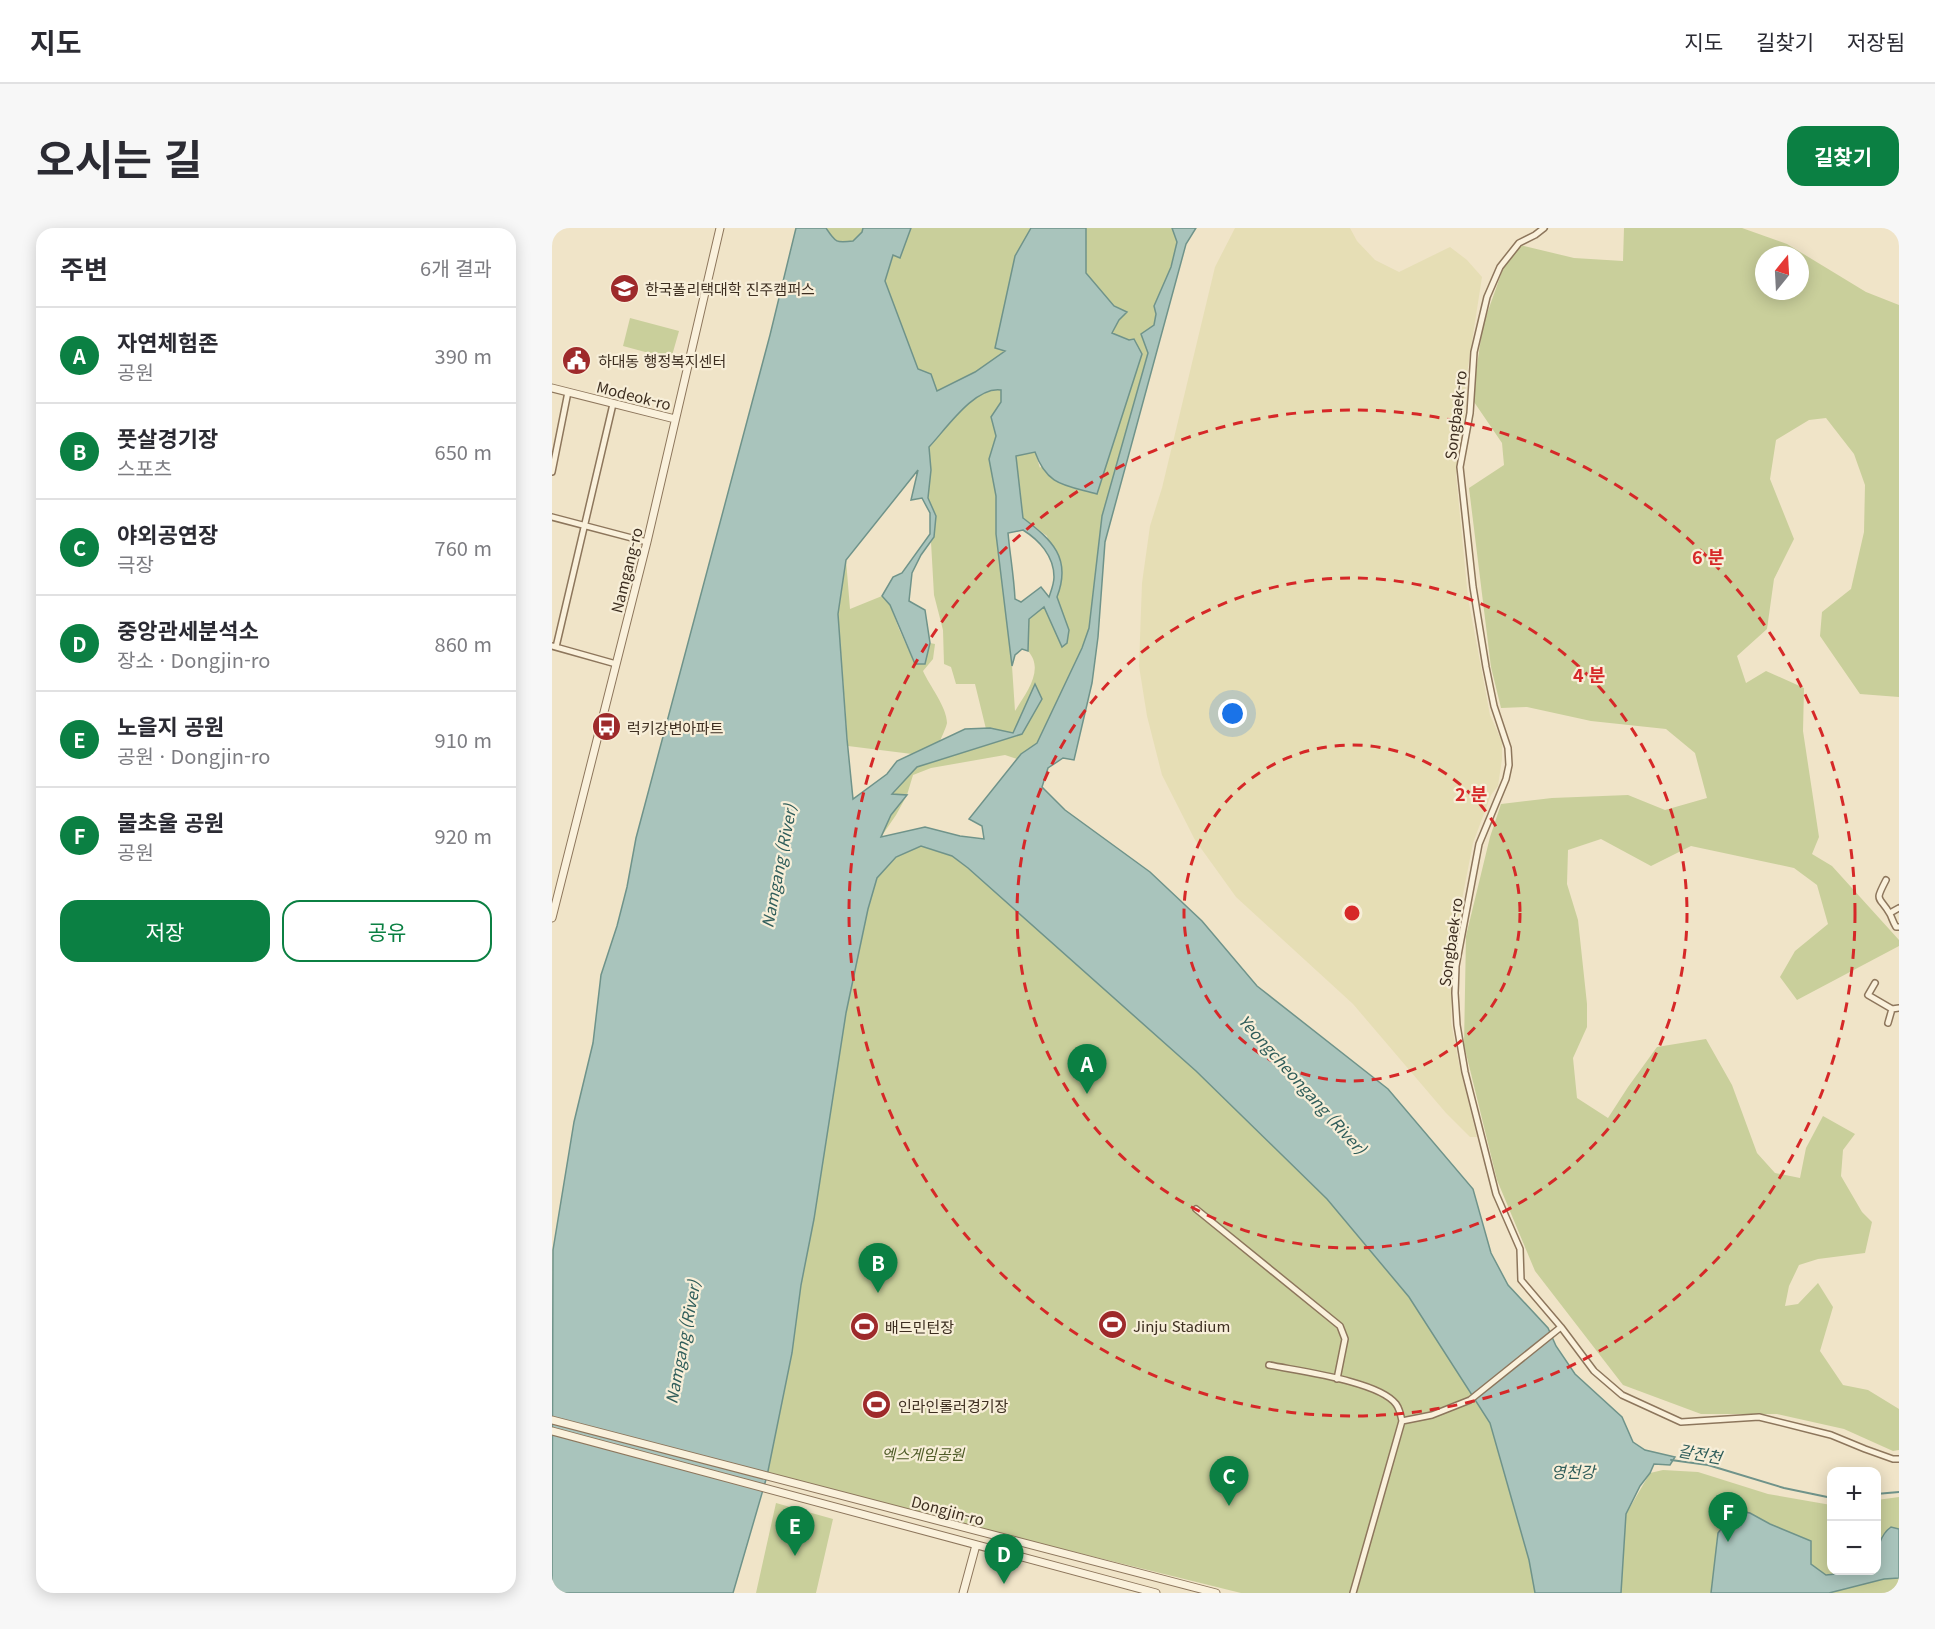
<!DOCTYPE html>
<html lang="ko">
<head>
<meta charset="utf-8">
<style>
  :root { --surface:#fff; --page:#f7f7f7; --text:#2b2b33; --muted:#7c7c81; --line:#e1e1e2; --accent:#0b8043 }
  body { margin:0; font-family:Georgia,"Noto Sans KR",serif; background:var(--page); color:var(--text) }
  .controls { position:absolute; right:18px; bottom:18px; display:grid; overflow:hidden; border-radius:12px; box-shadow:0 3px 15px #0003 }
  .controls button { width:54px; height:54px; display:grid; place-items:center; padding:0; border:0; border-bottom:2px solid var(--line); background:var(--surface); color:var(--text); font:30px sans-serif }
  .compass { position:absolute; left:1203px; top:18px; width:54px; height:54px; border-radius:50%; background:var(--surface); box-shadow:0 3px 15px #0003; rotate:18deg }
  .you { position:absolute; left:681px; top:486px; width:21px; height:21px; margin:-15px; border:4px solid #fff; border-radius:50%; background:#1a73e8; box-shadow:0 0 0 9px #1a73e833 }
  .badge { display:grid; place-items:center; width:39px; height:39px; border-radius:50%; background:var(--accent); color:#fff; font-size:20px; font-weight:700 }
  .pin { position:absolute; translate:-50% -50px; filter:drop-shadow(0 2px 3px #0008) }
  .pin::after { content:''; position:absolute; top:32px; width:21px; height:18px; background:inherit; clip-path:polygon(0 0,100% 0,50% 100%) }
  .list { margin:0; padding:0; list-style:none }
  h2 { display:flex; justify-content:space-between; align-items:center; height:78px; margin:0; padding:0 24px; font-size:26px }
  h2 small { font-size:20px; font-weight:400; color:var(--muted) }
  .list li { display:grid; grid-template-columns:39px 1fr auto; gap:18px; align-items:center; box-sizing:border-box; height:96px; padding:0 24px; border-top:2px solid var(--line) }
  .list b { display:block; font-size:22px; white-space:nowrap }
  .list p { margin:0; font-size:20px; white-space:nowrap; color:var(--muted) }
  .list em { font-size:20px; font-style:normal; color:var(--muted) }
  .actions { display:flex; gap:12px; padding:18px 24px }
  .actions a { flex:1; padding:14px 0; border:2px solid var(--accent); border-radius:18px; text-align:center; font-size:21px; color:var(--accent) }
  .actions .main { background:var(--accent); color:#fff }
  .map { position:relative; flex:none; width:1347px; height:1365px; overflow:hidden; border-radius:18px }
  header { display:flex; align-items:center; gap:36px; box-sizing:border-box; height:84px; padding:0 30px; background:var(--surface); border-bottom:2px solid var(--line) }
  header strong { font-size:28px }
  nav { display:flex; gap:33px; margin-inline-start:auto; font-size:21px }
  .intro { display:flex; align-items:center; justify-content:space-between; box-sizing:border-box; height:144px; padding:0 36px }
  h1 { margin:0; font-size:42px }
  .button { padding:15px 27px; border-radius:18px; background:var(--accent); color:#fff; font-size:21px; font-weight:700 }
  main { display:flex; gap:36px; padding:0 36px }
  aside { flex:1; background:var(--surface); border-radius:18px; box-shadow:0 3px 15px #0003 }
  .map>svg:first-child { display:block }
  .farmland { fill:#e6deb5 }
  .green { fill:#c9cf9b; fill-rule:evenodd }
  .water { fill:#a9c4bc; stroke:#6f938a; stroke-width:1.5; fill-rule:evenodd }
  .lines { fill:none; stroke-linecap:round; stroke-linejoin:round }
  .stream { stroke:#6f938a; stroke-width:2 }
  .minor-casing { stroke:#8d765c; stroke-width:8 }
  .tertiary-casing { stroke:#8d765c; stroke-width:9 }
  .minor { stroke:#faf1dc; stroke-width:5 }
  .tertiary { stroke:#faf1dc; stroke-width:7 }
  .ring { fill:none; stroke:#d62828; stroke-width:3; stroke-dasharray:10 8 }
  .labels { text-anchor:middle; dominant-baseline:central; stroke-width:4.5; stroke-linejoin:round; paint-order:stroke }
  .poi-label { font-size:15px; fill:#3d2e20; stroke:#f7eed8; text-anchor:start }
  .street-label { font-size:15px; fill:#3d2e20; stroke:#f7eed8 }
  .park-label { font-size:15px; font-style:italic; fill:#4d5a26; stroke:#f7eed8 }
  .water-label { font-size:16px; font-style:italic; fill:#2f5d5a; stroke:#f7eed8 }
  .centre { fill:#d62828; stroke:#f7eed8; stroke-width:3 }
  .ring-label { font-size:18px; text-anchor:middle; font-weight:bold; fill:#d62828; stroke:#f7eed8; stroke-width:4.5; stroke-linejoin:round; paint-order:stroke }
</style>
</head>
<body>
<header>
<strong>지도</strong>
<nav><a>지도</a><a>길찾기</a><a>저장됨</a></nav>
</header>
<div class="intro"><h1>오시는 길</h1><a class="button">길찾기</a></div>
<main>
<aside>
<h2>주변<small>6개 결과</small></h2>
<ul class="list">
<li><span class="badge">A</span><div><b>자연체험존</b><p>공원</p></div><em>390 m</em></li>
<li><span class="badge">B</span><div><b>풋살경기장</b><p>스포츠</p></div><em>650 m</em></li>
<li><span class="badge">C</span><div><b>야외공연장</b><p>극장</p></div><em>760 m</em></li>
<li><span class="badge">D</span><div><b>중앙관세분석소</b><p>장소 · Dongjin-ro</p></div><em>860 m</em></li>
<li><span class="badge">E</span><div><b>노을지 공원</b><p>공원 · Dongjin-ro</p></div><em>910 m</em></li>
<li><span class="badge">F</span><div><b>물초울 공원</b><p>공원</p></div><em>920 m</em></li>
</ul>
<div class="actions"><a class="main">저장</a><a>공유</a></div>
</aside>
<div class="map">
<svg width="1347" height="1365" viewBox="0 0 1347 1365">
  <rect width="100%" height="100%" fill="#f0e4c8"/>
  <path class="farmland" d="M 683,0 L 798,0 L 805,13 L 823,32 L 847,44 L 898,19 L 915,32 L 930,49 L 914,152 L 912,189 L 904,247 L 916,370 L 938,487 L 950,514 L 950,531 L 946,558 L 939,567 L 921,615 L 907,687 L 901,731 L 899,794 L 907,836 L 925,909 L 918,909 L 894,885 L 801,776 L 684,669 L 643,612 L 610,547 L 595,488 L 587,438 L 590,355 L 598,298 L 610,260 L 663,39 Z"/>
  <path class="green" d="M 274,0 L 311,0 L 310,4 L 301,13 C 284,15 284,15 274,0 Z
    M 359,0 L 479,0 L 463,28 L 444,120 L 454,123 L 423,144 L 385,163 L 366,141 L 333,53 L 341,27 L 348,29 Z
    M 534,0 L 620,0 L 625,14 L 619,39 L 602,78 L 604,86 L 602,97 L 589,106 L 596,124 L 550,288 L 537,400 L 530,420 L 485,515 L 469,526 L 465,531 L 453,527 L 379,540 L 361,547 L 355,567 L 344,587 L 329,609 L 338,587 L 354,568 L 340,566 L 365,539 L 470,506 L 434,501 L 423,456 L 404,456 L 399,439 L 392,436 L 391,402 L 382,367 L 379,314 L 382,309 L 384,288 L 376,270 L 379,242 L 377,219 C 394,200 423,158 450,162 L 449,174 L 439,189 L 444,208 L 437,231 L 444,268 L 444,306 L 460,438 L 463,483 C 474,465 493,442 476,423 L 477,391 L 492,379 L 510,384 L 505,369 L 509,357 L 495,308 L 471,290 L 464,227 L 483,224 L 488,240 L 577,112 L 560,105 L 567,92 L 562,78 L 534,45 Z
    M 1072,0 L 1190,0 L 1235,16 L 1314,64 L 1347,77 L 1347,469 L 1308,466 L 1268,408 L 1270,384 L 1299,361 L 1312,304 L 1313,257 L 1302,226 L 1274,190 L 1257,192 L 1224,212 L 1218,251 L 1242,311 L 1222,351 L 1215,401 L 1185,428 L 1194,455 L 1214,443 L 1252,460 L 1251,503 L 1267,609 L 1260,626 L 1280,638 L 1347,712 L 1347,718 L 1245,772 L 1228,749 L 1243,723 L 1276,696 L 1265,657 L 1242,640 L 1139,618 L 1099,638 L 1049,611 L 1016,622 L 1015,656 L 1026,692 L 1035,776 L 1035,799 L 1021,830 L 1025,870 L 1056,890 L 1076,859 L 1105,819 L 1154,811 L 1180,857 L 1205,925 L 1223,945 L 1248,950 L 1254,920 L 1271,888 L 1303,906 L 1291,922 L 1289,948 L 1310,984 L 1320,994 L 1313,1025 L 1266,1031 L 1247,1037 L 1237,1058 L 1233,1078 L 1246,1076 L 1266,1055 L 1281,1079 L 1268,1123 L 1291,1157 L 1316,1162 L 1347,1181 L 1347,1222 L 1341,1223 L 1292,1201 L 1225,1186 L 1149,1186 L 1071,1157 L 983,1043 L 945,952 L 912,817 L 914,708 L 938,609 L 949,576 L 1000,570 L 1076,567 L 1113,582 L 1155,570 L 1143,525 L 1114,501 L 1039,493 L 975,479 L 949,480 L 939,439 L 917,260 L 952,237 L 950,215 L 920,171 L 931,97 L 953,35 L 968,17 L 1022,30 L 1071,33 ZM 1212,27 L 1248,27 L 1248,63 L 1212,63 Z
    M 78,90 L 127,103 L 119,131 L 71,118 Z
    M 294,332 L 298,381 L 330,368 L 338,377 L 347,401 L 363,436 L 373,382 L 378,415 L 383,416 L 381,431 L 371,443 C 377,457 395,479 395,495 C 394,500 390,508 388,513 L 360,526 L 296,518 L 286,386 Z
    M 369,618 L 400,628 L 416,640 L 644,843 L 775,971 L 857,1069 L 938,1195 L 977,1332 L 983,1365 L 689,1365 L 215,1248 L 240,1125 L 249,1057 L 262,991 L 294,785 L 316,681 L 325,650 L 344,629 Z
    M 1111,1242 L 1146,1244 L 1216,1266 L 1279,1277 L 1280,1342 L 1324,1342 L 1325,1272 L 1347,1269 L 1347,1365 L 1069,1365 L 1074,1286 L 1098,1245 Z
    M 224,1275 L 281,1291 L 264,1365 L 204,1365 Z"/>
  <path class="water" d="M 244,0 L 274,0 C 284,15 284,15 301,13 L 310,4 L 311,0 L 359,0 L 348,30 L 341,27 L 333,53 L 366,141 L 379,146 L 385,163 L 423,144 L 453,123 L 443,120 L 463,28 L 479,0 L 534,0 L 534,45 L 562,78 L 575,84 L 567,92 L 560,105 L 577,112 L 582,111 L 590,126 L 545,266 C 513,257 495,258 483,224 L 464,228 L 471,290 C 500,312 520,330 505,369 L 517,402 L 515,415 L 510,419 L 492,379 L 477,391 L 476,423 L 470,421 L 463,427 L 460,438 L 444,306 L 444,268 L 437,231 L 444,208 L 439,189 L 449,174 L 449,162 C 423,158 394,201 377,219 L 379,242 L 376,270 L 384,288 L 382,309 L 369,327 L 360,345 L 357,373 L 373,382 L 378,415 L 373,436 L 363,436 L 338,377 L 330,368 L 341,349 L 350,345 L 378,306 L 378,285 L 370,270 L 359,272 L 366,242 L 294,332 L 286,386 L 295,511 L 301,571 L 335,546 L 345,533 L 413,501 L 438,500 L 461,505 L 483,456 L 490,471 L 470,506 L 365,539 L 340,566 L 355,567 L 339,587 L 329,609 L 373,599 L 408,608 L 432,611 L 430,598 L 417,591 L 469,526 L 485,515 L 530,420 L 537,400 L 550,288 L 596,125 L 589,106 L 602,97 L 604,86 L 602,78 L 619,39 L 625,14 L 620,0 L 644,0 L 634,16 L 553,314 L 546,409 L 540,455 L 522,532 L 511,530 L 496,540 L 490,559 L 513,582 L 598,644 L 650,693 L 705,758 L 836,861 L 921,961 L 939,1025 L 956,1057 L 996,1100 L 1004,1118 L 1023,1146 L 1070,1189 L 1081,1214 L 1093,1222 L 1123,1229 L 1118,1237 L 1102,1236 L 1098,1245 L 1088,1258 L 1074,1286 L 1069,1365 L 983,1365 L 977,1332 L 938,1195 L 857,1069 L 775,971 L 644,843 L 416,640 L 400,628 L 369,618 L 344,629 L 325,650 L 316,681 L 294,785 L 262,991 L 249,1057 L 240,1125 L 215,1248 L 181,1365 L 0,1365 L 1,1022 L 22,894 L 41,815 L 49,747 L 65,698 L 75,659 L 84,610 L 218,107 ZM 471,302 C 487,312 502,328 502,349 C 502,356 499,363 497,369 L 489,359 L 469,374 L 463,371 C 462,349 458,327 456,305 Z
    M 1187,1283 L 1198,1285 L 1218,1296 L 1259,1313 L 1259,1336 L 1274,1347 L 1324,1342 C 1324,1328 1326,1308 1339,1299 L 1347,1301 L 1347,1350 L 1332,1351 L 1277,1365 L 1159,1365 L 1166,1305 L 1175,1293 Z"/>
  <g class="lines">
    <path class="stream" d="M 1119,1232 L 1156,1237 L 1232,1260 L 1280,1270
      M 1324,1266 L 1347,1264"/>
    <defs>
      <path id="minor" d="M 992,0 L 983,7 L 967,15 L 948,39 L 935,69 L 922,124 L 918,185 L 908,239 L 921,359 L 934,439 L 942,478 L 956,520 L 957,537 L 954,551 L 927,616 L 904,738 L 903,765 L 905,797 L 913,844 L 944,966 L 968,1021 L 969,1052 L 1009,1099 L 1042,1143 L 1070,1167 L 1129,1194 L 1207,1189 L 1279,1207 L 1313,1221 L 1341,1231 L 1347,1231
        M 0,244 L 16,164
        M 0,289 L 95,314
        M 0,418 L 64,436
        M 4,419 L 61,176
        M 1334,652 C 1322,675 1327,667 1338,686 C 1340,690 1341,694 1344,699 L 1347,699
        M 1338,685 L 1347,680
        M 1323,755 L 1316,767 L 1340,781 L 1347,780
        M 1336,795 L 1340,781
        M 644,981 L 788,1098 L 793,1111 L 785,1151
        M 717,1137 C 746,1143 827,1153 844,1176 C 847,1180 849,1188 850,1193 L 801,1365
        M 850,1193 L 880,1187 L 918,1172 L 1009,1099"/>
      <path id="tertiary" d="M 0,160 L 123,191
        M 0,690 L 95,314 L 168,0
        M 0,1192 L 664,1365
        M 0,1203 L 604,1365
        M 411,1365 L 424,1317"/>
    </defs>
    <use href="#minor" class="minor-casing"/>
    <use href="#tertiary" class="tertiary-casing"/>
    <use href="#minor" class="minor"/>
    <use href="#tertiary" class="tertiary"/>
  </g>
  <g class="ring">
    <circle cx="800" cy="685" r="168"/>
    <circle cx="800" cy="685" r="335"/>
    <circle cx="800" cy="685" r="503"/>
  </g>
  <defs>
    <symbol id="university-disc" viewBox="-11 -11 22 22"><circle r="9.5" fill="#9e2a2b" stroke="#f7eed8"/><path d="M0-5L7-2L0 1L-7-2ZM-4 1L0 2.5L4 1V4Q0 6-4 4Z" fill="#fff"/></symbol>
    <symbol id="civic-disc" viewBox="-11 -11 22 22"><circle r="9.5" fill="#9e2a2b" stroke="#f7eed8"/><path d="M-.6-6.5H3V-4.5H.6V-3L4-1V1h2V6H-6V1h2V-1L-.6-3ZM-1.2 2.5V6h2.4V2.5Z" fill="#fff"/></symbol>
    <symbol id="bus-disc" viewBox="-11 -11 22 22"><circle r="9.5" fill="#9e2a2b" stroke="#f7eed8"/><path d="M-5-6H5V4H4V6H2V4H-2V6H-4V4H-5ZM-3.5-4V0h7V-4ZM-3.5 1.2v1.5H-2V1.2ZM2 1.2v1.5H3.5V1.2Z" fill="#fff"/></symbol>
    <symbol id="stadium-disc" viewBox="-11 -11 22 22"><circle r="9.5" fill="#9e2a2b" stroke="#f7eed8"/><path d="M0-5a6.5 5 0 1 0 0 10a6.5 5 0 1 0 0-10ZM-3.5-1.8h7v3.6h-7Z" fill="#fff"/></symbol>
  </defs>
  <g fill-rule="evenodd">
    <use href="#university-disc" x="56" y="44" width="33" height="33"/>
    <use href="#civic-disc" x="8" y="116" width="33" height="33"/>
    <use href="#bus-disc" x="38" y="482" width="33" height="33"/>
    <use href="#stadium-disc" x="544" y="1080" width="33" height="33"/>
    <use href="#stadium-disc" x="296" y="1082" width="33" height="33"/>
    <use href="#stadium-disc" x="308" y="1160" width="33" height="33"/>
  </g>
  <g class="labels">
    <g class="poi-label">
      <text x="93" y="60">한국폴리택대학 진주캠퍼스</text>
      <text x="46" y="132">하대동 행정복지센터</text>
      <text x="75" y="499">럭키강변아파트</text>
      <text x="581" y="1097">Jinju Stadium</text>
      <text x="333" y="1098">배드민턴장</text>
      <text x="346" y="1177">인라인롤러경기장</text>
    </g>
    <g class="street-label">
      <text transform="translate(82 167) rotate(14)">Modeok-ro</text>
      <text transform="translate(903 187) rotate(-83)">Songbaek-ro</text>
      <text transform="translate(74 342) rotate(-76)">Namgang-ro</text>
      <text transform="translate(898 714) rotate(-82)">Songbaek-ro</text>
      <text transform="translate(396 1282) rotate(15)">Dongjin-ro</text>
    </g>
    <g class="park-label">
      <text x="371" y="1225">엑스게임공원</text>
    </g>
    <g class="water-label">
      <text transform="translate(226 638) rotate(-79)">Namgang (River)</text>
      <text transform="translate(751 856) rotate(48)">Yeongcheongang (River)</text>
      <text transform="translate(130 1114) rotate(-79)">Namgang (River)</text>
      <text transform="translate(1148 1225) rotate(10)">갈전천</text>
      <text x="1021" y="1243">영천강</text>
    </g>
  </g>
  <circle cx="800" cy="685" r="9" class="centre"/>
  <g class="ring-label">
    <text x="1156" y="336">6 분</text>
    <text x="1037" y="454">4 분</text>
    <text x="919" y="573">2 분</text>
  </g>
</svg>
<div class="controls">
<button>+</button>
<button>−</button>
</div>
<svg class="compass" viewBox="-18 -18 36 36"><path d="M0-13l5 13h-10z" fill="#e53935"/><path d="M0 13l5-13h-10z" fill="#7c7c81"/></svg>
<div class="you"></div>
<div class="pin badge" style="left:535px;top:866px">A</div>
<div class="pin badge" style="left:326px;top:1065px">B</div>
<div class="pin badge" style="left:677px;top:1278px">C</div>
<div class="pin badge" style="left:452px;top:1356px">D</div>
<div class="pin badge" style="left:243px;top:1328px">E</div>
<div class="pin badge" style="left:1176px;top:1314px">F</div>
</div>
</main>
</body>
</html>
